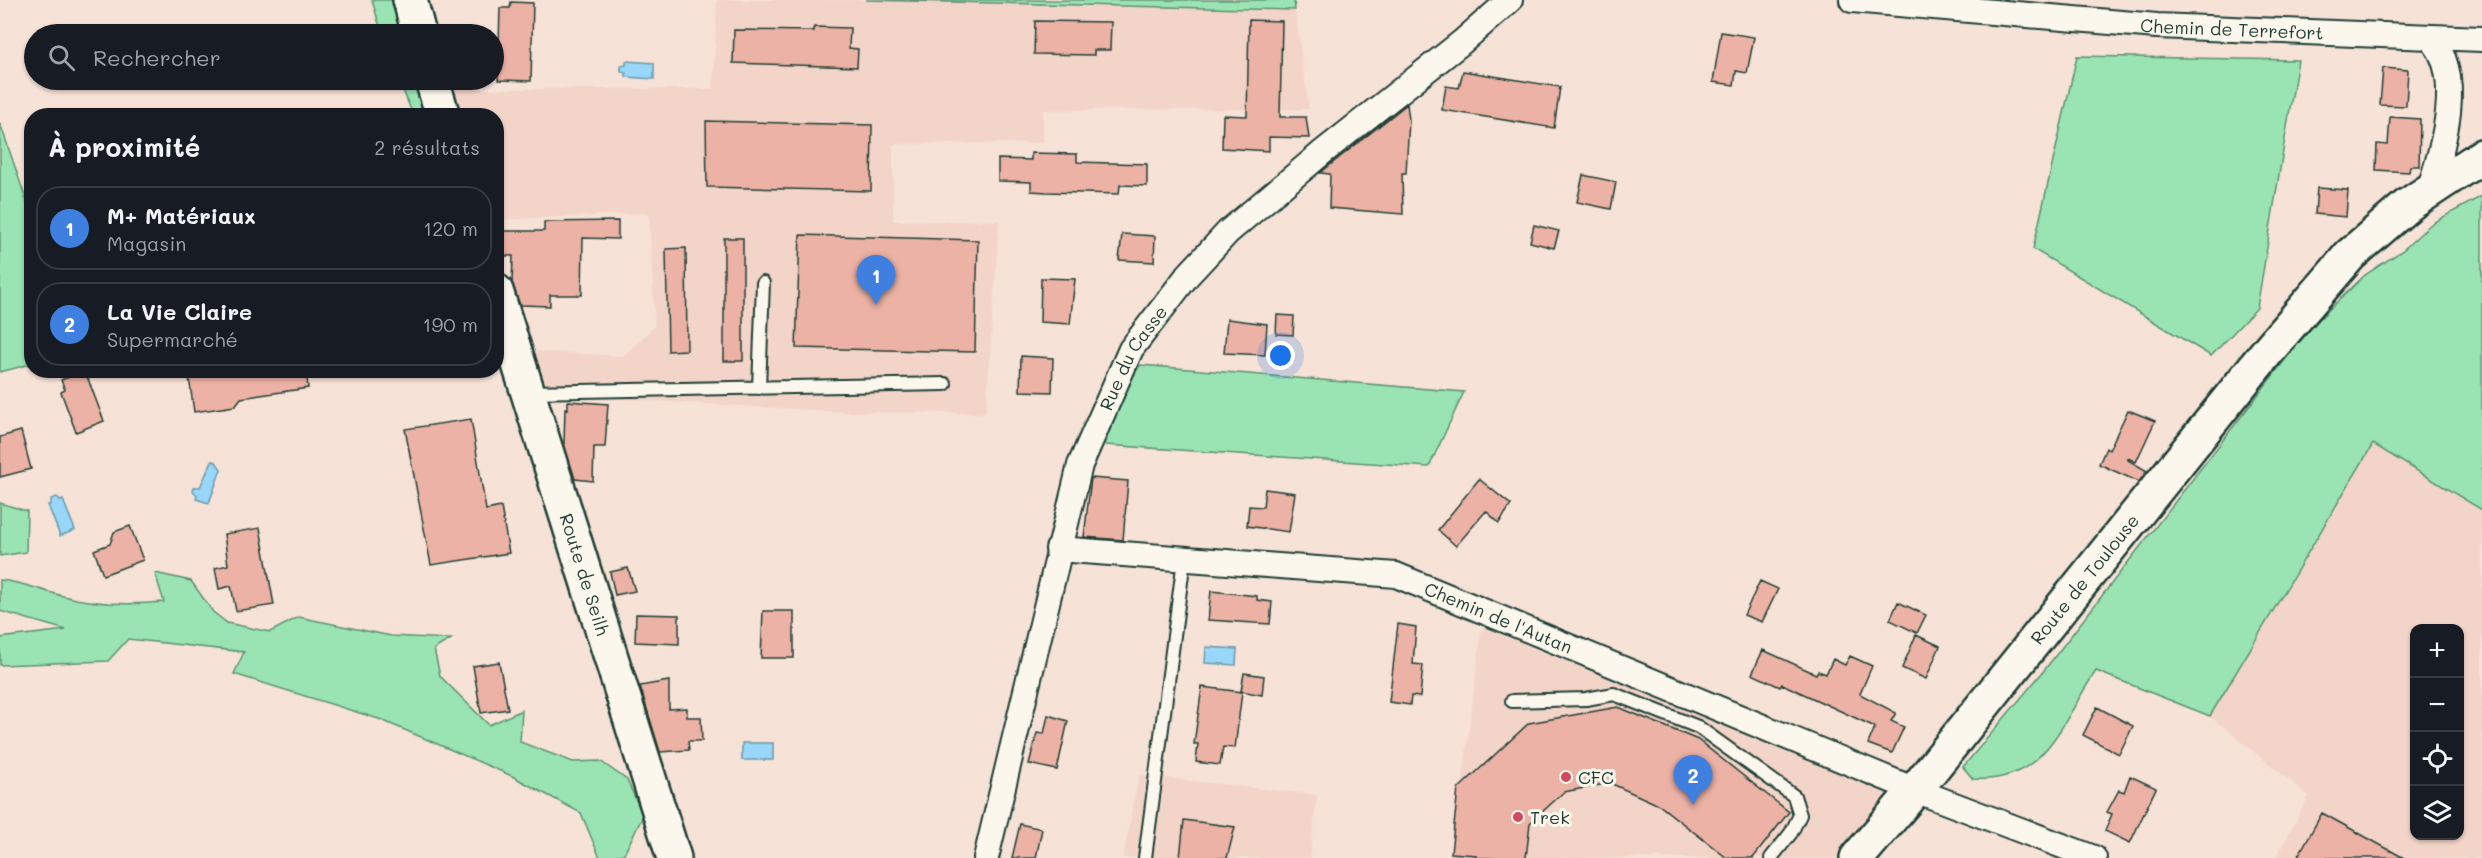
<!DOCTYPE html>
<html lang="fr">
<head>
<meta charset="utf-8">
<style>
  :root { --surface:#171b24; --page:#20242c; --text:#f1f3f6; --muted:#9ea1a6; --line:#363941; --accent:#d1495b }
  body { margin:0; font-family:Mali,sans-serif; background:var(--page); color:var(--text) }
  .controls { position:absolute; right:18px; bottom:18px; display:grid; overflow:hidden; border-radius:12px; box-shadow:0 2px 4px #0004 }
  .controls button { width:54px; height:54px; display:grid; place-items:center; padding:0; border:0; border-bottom:2px solid var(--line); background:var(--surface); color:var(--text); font:30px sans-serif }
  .you { position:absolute; left:1281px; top:356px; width:21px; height:21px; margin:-15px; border:4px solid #fff; border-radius:50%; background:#1a73e8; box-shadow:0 0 0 9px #1a73e833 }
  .badge { display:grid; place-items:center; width:39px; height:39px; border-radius:50%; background:var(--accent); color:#fff; font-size:20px; font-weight:700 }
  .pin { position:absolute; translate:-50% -50px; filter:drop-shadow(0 2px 3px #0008) }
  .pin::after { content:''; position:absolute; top:32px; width:21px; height:18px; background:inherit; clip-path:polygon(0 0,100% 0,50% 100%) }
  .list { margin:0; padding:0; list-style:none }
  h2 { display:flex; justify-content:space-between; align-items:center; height:78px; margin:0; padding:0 24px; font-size:26px }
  h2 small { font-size:20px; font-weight:400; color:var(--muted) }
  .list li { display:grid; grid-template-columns:39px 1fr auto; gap:18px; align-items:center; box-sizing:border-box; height:84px; margin:0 12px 12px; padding:0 12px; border:2px solid var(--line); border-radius:24px }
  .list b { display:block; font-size:22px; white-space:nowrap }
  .list p { margin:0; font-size:20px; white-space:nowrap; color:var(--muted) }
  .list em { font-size:20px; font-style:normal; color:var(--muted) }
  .icon { flex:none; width:33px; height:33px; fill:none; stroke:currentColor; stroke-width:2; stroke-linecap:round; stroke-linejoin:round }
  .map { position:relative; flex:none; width:2482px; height:858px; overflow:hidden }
  .search { position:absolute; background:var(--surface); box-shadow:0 2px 4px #0004; left:24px; top:24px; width:480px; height:66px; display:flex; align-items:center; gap:15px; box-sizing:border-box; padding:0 21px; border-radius:33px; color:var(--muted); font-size:22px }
  .panel { position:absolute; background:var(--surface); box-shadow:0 2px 4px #0004; left:24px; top:108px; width:480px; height:270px; border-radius:24px }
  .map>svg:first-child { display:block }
  .built { fill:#f3d4c8; fill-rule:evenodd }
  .green { fill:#9ae4b3; stroke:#5c9074; stroke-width:1.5 }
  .water { fill:#98d7f9; stroke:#6899aa; stroke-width:1.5 }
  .building { fill:#ecb2a5; stroke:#1f3d34; stroke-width:1.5 }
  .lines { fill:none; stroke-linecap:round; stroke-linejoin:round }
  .lane-casing { stroke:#1f3d34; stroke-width:16 }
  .street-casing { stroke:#1f3d34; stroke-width:28 }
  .secondary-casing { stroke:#1f3d34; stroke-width:38 }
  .lane { stroke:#fbf7ec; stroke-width:12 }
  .street { stroke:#fbf7ec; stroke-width:24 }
  .secondary { stroke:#fbf7ec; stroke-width:33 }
  .poi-dot { fill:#d1495b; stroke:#fbf7ec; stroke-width:2 }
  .labels { text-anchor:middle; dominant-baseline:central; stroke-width:6; stroke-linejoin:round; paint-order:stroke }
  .street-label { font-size:18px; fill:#1f3d34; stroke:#fbf7ec }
  .poi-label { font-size:18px; fill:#1f3d34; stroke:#fbf7ec; text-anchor:start }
</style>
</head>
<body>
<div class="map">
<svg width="2482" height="858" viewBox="0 0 2482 858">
  <rect width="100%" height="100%" fill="#f6e2d7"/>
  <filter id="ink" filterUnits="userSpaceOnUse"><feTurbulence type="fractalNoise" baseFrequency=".0167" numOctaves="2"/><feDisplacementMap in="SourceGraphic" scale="12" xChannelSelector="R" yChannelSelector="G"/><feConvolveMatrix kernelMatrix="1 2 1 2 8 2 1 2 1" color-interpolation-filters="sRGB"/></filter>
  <g filter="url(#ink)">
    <path class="built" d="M 717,0 L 866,0 L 1295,10 L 1309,109 L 1043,110 L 1043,143 L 893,144 L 893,221 L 999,221 L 986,413 L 847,412 L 547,395 L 530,351 L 623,356 L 655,326 L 649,213 L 497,220 L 496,116 L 457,115 L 450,89 L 713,89 Z
      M 2373,444 L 2482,510 L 2482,858 L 2276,858 L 2309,796 L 2210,716 ZM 2414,628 L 2460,628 L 2460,836 L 2414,836 Z
      M 1482,627 L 1892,793 L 1843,858 L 1453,858 Z
      M 1139,775 L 1317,795 L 1310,858 L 1123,858 Z"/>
    <path class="green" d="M 372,0 L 392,0 L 402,34 L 382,34 Z
      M 866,0 L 1294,0 L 1295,10 Z
      M 2077,56 L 2298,60 L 2257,308 L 2211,356 L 2033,249 Z
      M 399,80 L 416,80 L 428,115 L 413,115 Z
      M 0,123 L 31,214 L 31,364 L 0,372 Z
      M 2482,196 L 2482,510 L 2373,444 L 2210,716 L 2096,671 C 2061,722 2046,784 1973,779 L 1963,767 L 2042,673 L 2310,328 L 2365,275 L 2403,250 L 2432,223 Z
      M 1140,365 L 1464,392 L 1429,467 L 1106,445 L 1111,414 Z
      M 0,503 L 27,511 L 26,552 L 0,556 Z
      M 155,573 L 191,581 L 213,612 L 227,623 L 270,632 L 299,617 L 391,636 L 451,639 L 434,649 L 440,676 L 489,725 L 522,710 L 520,742 L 573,762 L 600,761 L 627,780 L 643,816 L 624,854 L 600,858 L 581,813 L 512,776 L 379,719 L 234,674 L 244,652 L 128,639 L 108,661 L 0,665 L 0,638 L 66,630 L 0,611 L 0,580 C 22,582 42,591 63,596 C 97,605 130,605 164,602 Z"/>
    <path class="water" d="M 626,61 L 654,63 L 654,79 L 626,77 L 626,73 L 621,72 L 621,66 L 626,65 Z
      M 212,461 L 216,462 L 221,469 L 209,503 L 196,499 L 197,495 L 193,491 L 194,487 L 200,487 Z
      M 57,497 L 61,501 L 63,500 L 75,530 L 60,536 L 48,505 L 51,504 L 51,499 Z
      M 1206,647 L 1237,649 L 1236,665 L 1205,663 Z
      M 742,743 L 773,743 L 773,760 L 742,760 Z"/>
    <path class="building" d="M 511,2 L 533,3 L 531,81 L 498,80 L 500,8 L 510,8 Z
      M 1249,20 L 1282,21 L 1280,117 L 1306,117 L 1309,138 L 1269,137 L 1269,151 L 1222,148 L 1223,115 L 1247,116 Z
      M 1035,21 L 1111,22 L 1110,50 L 1094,50 L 1094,55 L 1034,54 Z
      M 814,27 L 850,28 L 849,48 L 858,49 L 857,67 L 733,63 L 734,30 L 814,31 Z
      M 1721,32 L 1754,37 L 1747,73 L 1736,71 L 1734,85 L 1713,82 Z
      M 2383,68 L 2408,70 L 2406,106 L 2380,105 Z
      M 1463,71 L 1560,87 L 1554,128 L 1442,110 L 1446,86 L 1459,88 Z
      M 1407,104 L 1409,120 L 1406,173 L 1402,173 L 1403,214 L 1329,208 L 1330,174 L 1320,173 Z
      M 2390,117 L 2420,119 L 2419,166 L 2410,166 L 2409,172 L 2376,170 L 2377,144 L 2388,145 Z
      M 706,121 L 872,125 L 871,191 L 707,187 Z
      M 1031,153 L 1077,154 L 1077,162 L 1147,164 L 1147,186 L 1120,185 L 1119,194 L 1046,192 L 1031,191 L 1031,182 L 998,181 L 998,159 L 1031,160 Z
      M 1583,175 L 1616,182 L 1611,209 L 1577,202 Z
      M 2317,188 L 2348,190 L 2346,217 L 2315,214 Z
      M 618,221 L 618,239 L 583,238 L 582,295 L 550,295 L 550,306 L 520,305 L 512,283 L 513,256 L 502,256 L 496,231 L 544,231 L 544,222 Z
      M 1534,225 L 1559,231 L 1554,248 L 1530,242 Z
      M 1122,234 L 1155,236 L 1154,262 L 1119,260 Z
      M 800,235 L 978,240 L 975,352 L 796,348 Z
      M 724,238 L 743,238 L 743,361 L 724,361 Z
      M 686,248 L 687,350 L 668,351 L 666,249 Z
      M 1041,278 L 1075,279 L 1070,324 L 1040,322 Z
      M 1277,315 L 1294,316 L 1293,335 L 1276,334 Z
      M 1227,319 L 1267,324 L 1265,355 L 1224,353 Z
      M 1021,356 L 1053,358 L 1052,392 L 1020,391 Z
      M 188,370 L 306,370 L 308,388 L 241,398 L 235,406 L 194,412 Z
      M 85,371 L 104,421 L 76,432 L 61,392 L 65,390 L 61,380 Z
      M 568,401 L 608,404 L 605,447 L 594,447 L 593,481 L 575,479 L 564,443 L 565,408 L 568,409 Z
      M 2128,410 L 2155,421 L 2136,462 L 2128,458 L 2128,460 L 2147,471 L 2139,482 L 2099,464 L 2106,448 L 2109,450 Z
      M 471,419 L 486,510 L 501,507 L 509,553 L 431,565 L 405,429 Z
      M 21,431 L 31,469 L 0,477 L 0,437 Z
      M 1091,478 L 1128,481 L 1123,540 L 1084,537 Z
      M 1479,479 L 1511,505 L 1499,523 L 1486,511 L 1456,546 L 1438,530 Z
      M 1265,489 L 1295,493 L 1289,532 L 1247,526 L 1249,506 L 1263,507 Z
      M 130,526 L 143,560 L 103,575 L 94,550 L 110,544 L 114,532 Z
      M 260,528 L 274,605 L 236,611 L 231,586 L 219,589 L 215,568 L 228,565 L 224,534 Z
      M 628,568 L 635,591 L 615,595 L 610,572 Z
      M 1760,581 L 1778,589 L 1762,622 L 1744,615 Z
      M 1211,591 L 1257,596 L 1257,600 L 1272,602 L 1270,624 L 1208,620 Z
      M 1898,602 L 1926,615 L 1917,633 L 1890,620 Z
      M 763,611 L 794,611 L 794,658 L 761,658 Z
      M 636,614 L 679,615 L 679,644 L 635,642 Z
      M 1398,624 L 1416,627 L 1413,664 L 1423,665 L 1420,697 L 1411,696 L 1410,705 L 1389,702 Z
      M 1916,635 L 1940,646 L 1926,679 L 1902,668 Z
      M 1763,650 L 1816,674 L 1818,671 L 1826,674 L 1833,659 L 1845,665 L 1850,656 L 1872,666 L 1860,694 L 1896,713 L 1891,721 L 1904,727 L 1892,753 L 1868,744 L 1875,727 L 1782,684 L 1780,687 L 1752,674 Z
      M 499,662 L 508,709 L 481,713 L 473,666 Z
      M 1244,673 L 1264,676 L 1262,695 L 1241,691 Z
      M 669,681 L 669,709 L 687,708 L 687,717 L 701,717 L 702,741 L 688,741 L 689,750 L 660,752 L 640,686 Z
      M 1202,687 L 1242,692 L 1235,748 L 1223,747 L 1220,765 L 1196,762 L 1198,744 L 1194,744 Z
      M 1618,707 L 1698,740 L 1789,812 L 1753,858 L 1727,858 L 1659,805 L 1610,783 L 1564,792 L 1530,823 L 1526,858 L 1476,858 L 1476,855 L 1451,853 L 1458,789 L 1529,723 Z
      M 2097,707 L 2133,726 L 2119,754 L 2083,735 Z
      M 1048,715 L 1068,721 L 1057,770 L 1029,764 L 1037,733 L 1044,734 Z
      M 2130,776 L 2156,788 L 2130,843 L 2105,831 L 2112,814 L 2107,812 L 2119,790 L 2124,792 Z
      M 2322,813 L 2404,858 L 2297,858 Z
      M 1184,820 L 1235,827 L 1227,858 L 1180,858 Z
      M 1020,824 L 1042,829 L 1036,858 L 1012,858 Z"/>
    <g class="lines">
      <defs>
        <path id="lane" d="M 759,388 L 763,283
          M 529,392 L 945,384
          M 1512,701 L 1586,699 L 1614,694 L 1698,727 L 1794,796 L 1800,815 L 1791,833 L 1771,858
          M 1145,858 L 1184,559"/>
        <g id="street">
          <path id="s1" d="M 1852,0 L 2157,26 L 2482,39"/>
          <path d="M 2429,190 C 2443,149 2465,74 2431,39"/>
          <path id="s2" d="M 1058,549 L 1396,575 L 1915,790 L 2094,858"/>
          <path id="s3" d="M 986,858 L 1080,465 L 1131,349 L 1188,275 L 1228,232 L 1323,152 L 1462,42 L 1510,0"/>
        </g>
        <g id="secondary">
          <path d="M 410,0 L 419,34"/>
          <path d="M 432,80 L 443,116"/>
          <path id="s4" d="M 496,291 L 674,858"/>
          <path id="s5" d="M 1857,858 L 1915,790 L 2270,348 L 2350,255 L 2408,205 L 2482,156"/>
        </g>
      </defs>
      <use href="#lane" class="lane-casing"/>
      <use href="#street" class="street-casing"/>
      <use href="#secondary" class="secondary-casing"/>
      <use href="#lane" class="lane"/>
      <use href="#street" class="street"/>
      <use href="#secondary" class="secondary"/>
    </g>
  </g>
  <g class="poi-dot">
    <circle cx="1566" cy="777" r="6"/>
    <circle cx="1518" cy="817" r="6"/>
  </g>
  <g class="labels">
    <g class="street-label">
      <text stroke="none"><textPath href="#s1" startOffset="381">Chemin de Terrefort</textPath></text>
      <text stroke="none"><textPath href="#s3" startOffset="524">Rue du Casse</textPath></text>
      <text stroke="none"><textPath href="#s4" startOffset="297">Route de Seilh</textPath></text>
      <text stroke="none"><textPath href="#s5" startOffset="360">Route de Toulouse</textPath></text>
      <text stroke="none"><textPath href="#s2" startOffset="450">Chemin de l'Autan</textPath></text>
    </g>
    <g class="poi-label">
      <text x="1578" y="777">CFC</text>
      <text x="1530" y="817">Trek</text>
    </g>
  </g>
</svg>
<div class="controls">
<button>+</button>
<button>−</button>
<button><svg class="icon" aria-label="locate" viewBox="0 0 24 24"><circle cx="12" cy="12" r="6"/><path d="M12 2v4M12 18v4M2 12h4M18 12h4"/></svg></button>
<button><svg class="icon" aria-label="layers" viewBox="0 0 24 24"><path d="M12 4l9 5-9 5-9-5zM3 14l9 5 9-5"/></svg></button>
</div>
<div class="you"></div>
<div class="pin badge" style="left:876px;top:305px;background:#3f7fe0">1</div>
<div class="pin badge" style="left:1693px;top:805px;background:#3f7fe0">2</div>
<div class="search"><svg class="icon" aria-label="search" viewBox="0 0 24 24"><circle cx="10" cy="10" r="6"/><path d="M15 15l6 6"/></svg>Rechercher</div>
<section class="panel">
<h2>À proximité<small>2 résultats</small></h2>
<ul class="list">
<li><span class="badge" style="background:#3f7fe0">1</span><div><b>M+ Matériaux</b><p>Magasin</p></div><em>120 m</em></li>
<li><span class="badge" style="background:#3f7fe0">2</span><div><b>La Vie Claire</b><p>Supermarché</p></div><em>190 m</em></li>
</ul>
</section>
</div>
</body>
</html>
